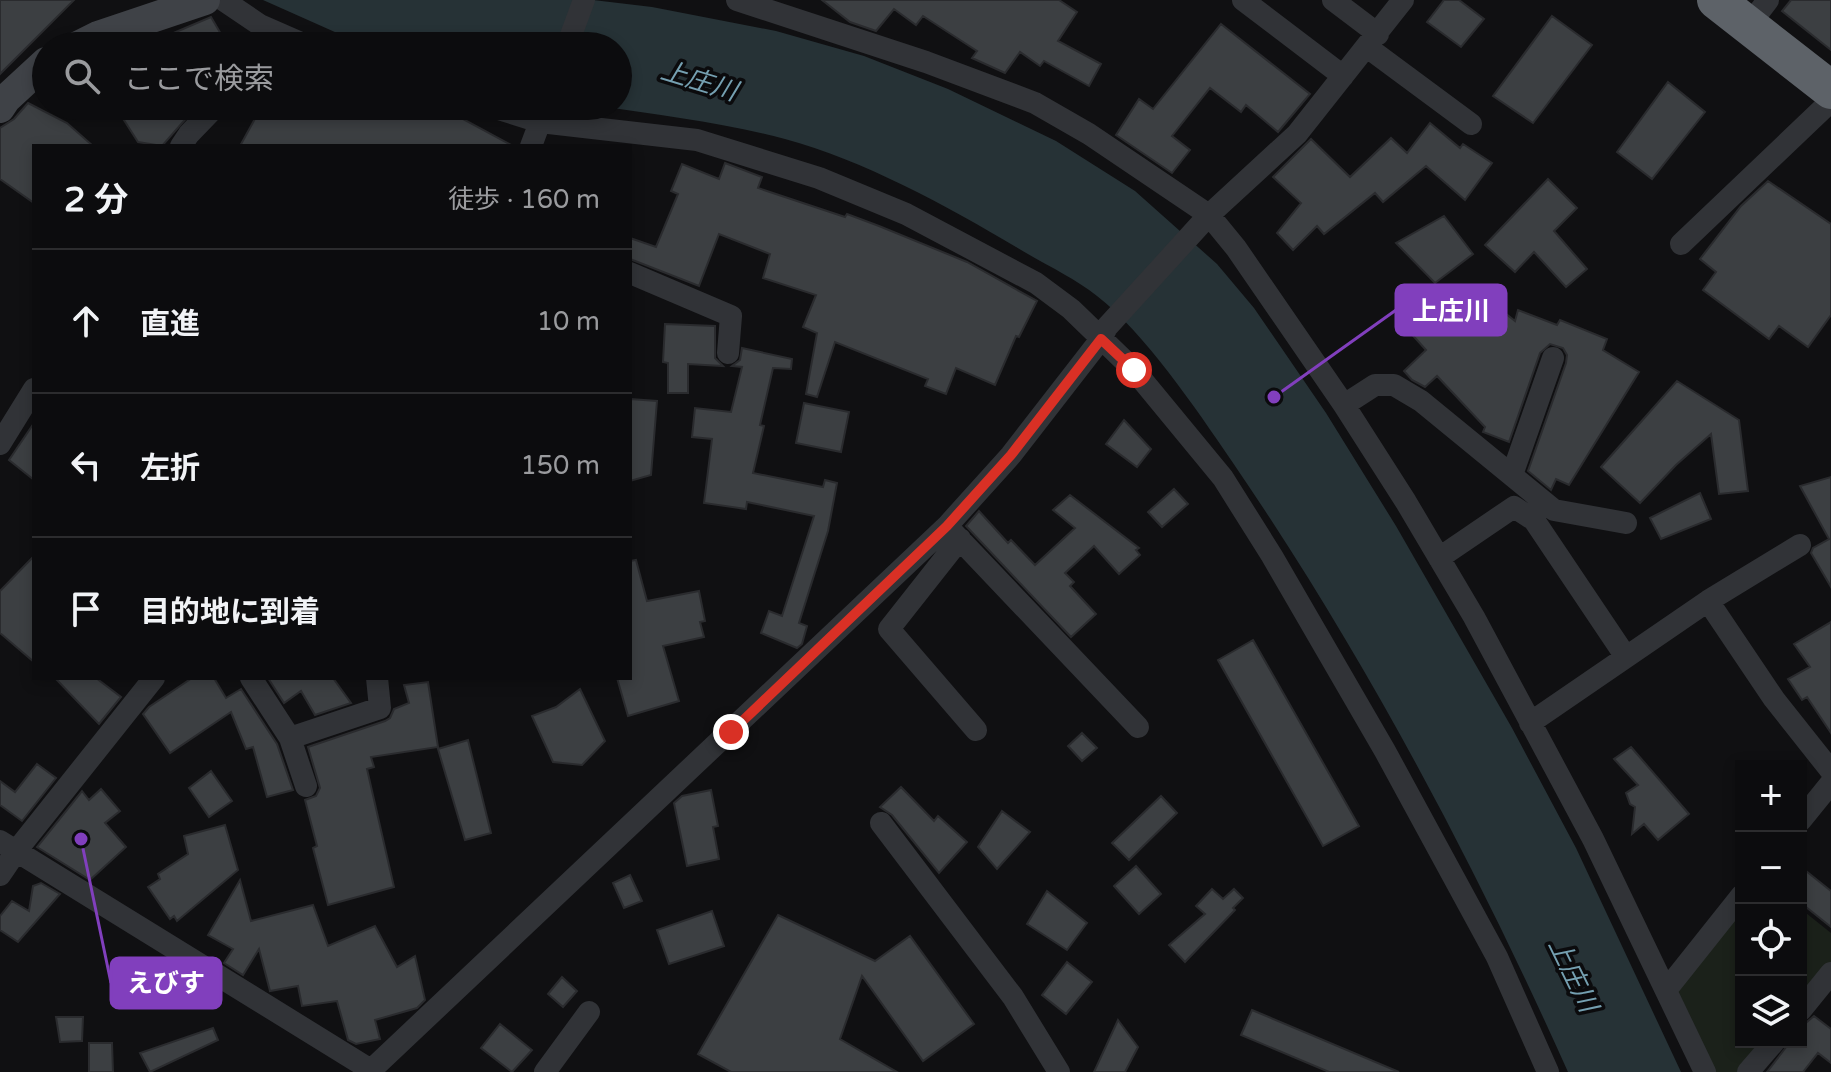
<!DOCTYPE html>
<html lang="ja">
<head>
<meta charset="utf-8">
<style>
  :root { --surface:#0c0c0e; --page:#151517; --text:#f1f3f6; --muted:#9a9b9e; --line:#2c2c2e }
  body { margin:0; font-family:"Varela Round","Noto Sans JP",sans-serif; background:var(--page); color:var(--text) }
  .controls { position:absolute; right:24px; bottom:24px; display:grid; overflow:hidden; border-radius:0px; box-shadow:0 4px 12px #0003 }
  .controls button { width:72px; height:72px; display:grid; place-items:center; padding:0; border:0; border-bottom:2px solid var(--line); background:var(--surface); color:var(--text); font:40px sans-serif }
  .stop { position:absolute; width:24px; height:24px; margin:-18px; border:6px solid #d93025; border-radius:50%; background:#fff }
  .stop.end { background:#d93025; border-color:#fff; box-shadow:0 2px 8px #0008 }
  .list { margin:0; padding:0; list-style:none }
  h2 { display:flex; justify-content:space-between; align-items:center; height:104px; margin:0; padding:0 32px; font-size:34px }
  h2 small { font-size:26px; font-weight:400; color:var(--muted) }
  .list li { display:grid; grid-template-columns:52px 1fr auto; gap:24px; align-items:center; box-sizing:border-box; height:144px; padding:0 32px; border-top:2px solid var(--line) }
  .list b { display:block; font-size:30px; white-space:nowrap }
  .list em { font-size:26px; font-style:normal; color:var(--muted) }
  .icon { flex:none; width:44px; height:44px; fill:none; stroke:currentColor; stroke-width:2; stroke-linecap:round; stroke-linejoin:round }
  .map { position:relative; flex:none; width:1831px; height:1072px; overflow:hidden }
  .search { position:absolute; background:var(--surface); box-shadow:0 4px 12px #0003; left:32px; top:32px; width:600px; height:88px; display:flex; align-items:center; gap:20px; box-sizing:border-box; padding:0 28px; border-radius:44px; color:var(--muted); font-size:30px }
  .panel { position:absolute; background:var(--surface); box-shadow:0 4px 12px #0003; left:32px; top:144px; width:600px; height:536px; border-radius:0px }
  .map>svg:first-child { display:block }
  .green { fill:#1b211a }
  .water { fill:#263236 }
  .building { fill:#3c3f42; stroke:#2a2b2e; stroke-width:2 }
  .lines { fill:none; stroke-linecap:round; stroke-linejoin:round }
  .street { stroke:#313337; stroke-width:22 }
  .secondary { stroke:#3f4247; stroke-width:30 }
  .highway { stroke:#5d6268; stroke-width:38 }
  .route { stroke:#d93025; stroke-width:10 }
  .labels { text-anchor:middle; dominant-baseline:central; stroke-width:7; stroke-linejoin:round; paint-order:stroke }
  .water-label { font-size:26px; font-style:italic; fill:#75a0b1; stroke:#0b0b0d }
  .leader { fill:none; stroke:#813fbd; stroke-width:3 }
  .callout-dot { fill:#813fbd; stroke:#0b0b0d; stroke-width:3 }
  .callout { fill:#813fbd; stroke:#813fbd; stroke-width:3 }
  .callout-label { font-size:26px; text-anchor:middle; font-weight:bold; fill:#fff }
</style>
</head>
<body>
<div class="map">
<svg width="1831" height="1072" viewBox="0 0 1831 1072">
  <rect width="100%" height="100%" fill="#101012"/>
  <path class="green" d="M 1741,903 L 1741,1042 L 1767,1042 L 1742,1072 L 1708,1072 L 1670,990 Z
    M 1801,909 L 1831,933 L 1831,966 L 1801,1002 Z"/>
  <path class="water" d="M 263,0 L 593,0 L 652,7 L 776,31 L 864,56 L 948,89 L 1056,141 L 1135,191 L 1217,264 L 1254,308 L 1326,413 L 1396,526 L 1512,728 L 1576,848 L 1681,1072 L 1568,1072 C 1473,860 1362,651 1231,460 C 1197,410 1144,332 1097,296 C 1073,277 1042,263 1016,247 C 947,206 863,160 785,139 C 724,123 661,115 599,106 L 618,106 L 618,46 L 374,46 L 355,41 Z"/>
  <path class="building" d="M 0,0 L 74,0 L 0,74 Z
    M 822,0 L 1059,0 L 1077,12 L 1058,41 L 1101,64 L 1089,86 L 1044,61 L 1040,66 L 1020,52 L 1005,73 L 972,58 L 977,51 L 923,16 L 916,25 L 894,9 L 876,31 L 850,22 Z
    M 1444,0 L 1459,0 L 1484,19 L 1461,47 L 1427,22 Z
    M 1791,0 L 1831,0 L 1831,50 L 1782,11 Z
    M 1552,16 L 1592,45 L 1533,123 L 1493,96 Z
    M 211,17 L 228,46 L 143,46 Z
    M 1221,24 L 1310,94 L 1278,132 L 1246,105 L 1241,112 L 1210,88 L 1172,136 L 1190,150 L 1172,173 L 1116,135 L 1139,99 L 1153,109 Z
    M 1668,82 L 1705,112 L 1652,179 L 1617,152 Z
    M 28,103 L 67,123 L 93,146 L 34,146 L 34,203 L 0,179 L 0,128 L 14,119 Z
    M 115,106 L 197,106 L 162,146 L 138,142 Z
    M 262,106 L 439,106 L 513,146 L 240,146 Z
    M 1430,123 L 1460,148 L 1463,144 L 1492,163 L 1465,200 L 1426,166 L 1383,202 L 1375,193 L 1324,234 L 1317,226 L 1293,250 L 1277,233 L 1301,203 L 1273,177 L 1311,139 L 1350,177 L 1391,138 L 1407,153 Z
    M 725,163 L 762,177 L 758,188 L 845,217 L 847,214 L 879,226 L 967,262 L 1037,301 L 1019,337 L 1016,336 L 995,385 L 956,368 L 946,394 L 925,386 L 928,379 L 835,342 L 817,397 L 806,394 L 817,333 L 803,327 L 816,295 L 763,278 L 770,254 L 719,234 L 699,286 L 630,259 L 630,238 L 656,247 L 678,194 L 671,191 L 682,164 L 719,179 Z
    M 1548,179 L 1577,208 L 1554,231 L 1587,269 L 1566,287 L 1534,252 L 1515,272 L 1485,245 Z
    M 1768,181 L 1831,224 L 1831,315 L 1808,347 L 1779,326 L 1769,339 L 1703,290 L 1716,272 L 1700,259 L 1741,206 Z
    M 1444,216 L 1473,254 L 1435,283 L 1396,243 Z
    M 1495,305 L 1515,321 L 1518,310 L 1557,325 L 1560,320 L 1607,339 L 1603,350 L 1639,372 L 1569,485 L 1556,479 L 1551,490 L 1528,471 L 1566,363 L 1567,355 L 1563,348 L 1550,344 L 1540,353 L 1509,442 L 1483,432 L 1485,427 L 1437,376 L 1425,387 L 1412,380 L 1404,371 L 1426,350 L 1407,329 L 1426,311 L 1441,329 L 1464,310 L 1484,333 Z
    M 665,324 L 715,326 L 715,358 L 723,366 L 688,364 L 688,393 L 668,393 L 668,363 L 663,362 Z
    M 742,348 L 792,359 L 791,369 L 773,368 L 760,425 L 764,426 L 753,473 L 823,487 L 825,480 L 837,483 L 828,531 L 799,623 L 807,626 L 802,644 L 797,648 L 761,633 L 769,611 L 782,616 L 814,516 L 747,502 L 746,509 L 704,503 L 712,439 L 692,437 L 695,408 L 731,412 L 742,367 L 732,366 L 740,360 Z
    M 1677,381 L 1739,420 L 1748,491 L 1719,494 L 1711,434 L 1676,465 L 1640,503 L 1601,467 Z
    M 630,399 L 657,401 L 651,475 L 630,481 Z
    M 804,403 L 849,412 L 841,452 L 796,443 Z
    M 1124,420 L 1151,449 L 1137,467 L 1106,444 Z
    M 34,423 L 34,480 L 9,460 Z
    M 1831,477 L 1831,587 L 1811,553 L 1813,548 L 1829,539 L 1800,486 Z
    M 1174,489 L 1188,504 L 1162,527 L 1148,512 Z
    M 1700,493 L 1711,519 L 1661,539 L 1650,518 Z
    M 1070,495 L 1139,548 L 1136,550 L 1140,555 L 1119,574 L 1094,546 L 1065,573 L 1074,582 L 1070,586 L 1096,614 L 1071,637 L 966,526 L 979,511 L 1008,543 L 1011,540 L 1035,565 L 1075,528 L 1053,510 Z
    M 34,556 L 34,662 L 0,633 L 0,591 Z
    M 636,560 L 647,601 L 699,591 L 705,621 L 700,622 L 704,637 L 663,646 L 679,701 L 628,716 L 617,678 L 630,678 L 630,561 Z
    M 1831,622 L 1831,733 L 1807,697 L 1802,700 L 1788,679 L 1810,667 L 1794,644 Z
    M 1253,640 L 1359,826 L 1323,846 L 1218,660 Z
    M 55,678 L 96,678 L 121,697 L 99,724 Z
    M 192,678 L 214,678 L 226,698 L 241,689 L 277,744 L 293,790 L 267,797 L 253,747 L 246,749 L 231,712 L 170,753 L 143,714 L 149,707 Z
    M 268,678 L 333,678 L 351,703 L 315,715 L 301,691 L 284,703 Z
    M 428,682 L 438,747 L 371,757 L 374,767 L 367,769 L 394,887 L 328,905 L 313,848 L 317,846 L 305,800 L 316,796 L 320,788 L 308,747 L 385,721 L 390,718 L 394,709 L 409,703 L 404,685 Z
    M 580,689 L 605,741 L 582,765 L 553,762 L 532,716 L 556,707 Z
    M 1082,733 L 1097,748 L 1082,761 L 1068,746 Z
    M 468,740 L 491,833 L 465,840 L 438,749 Z
    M 1631,747 L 1689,814 L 1658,840 L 1644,824 L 1632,834 L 1635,807 L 1630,804 L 1626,793 L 1638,785 L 1614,759 Z
    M 37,764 L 56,778 L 22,821 L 0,805 L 0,781 L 15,792 Z
    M 211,771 L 232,801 L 209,817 L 189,788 Z
    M 901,787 L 934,821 L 938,816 L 967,842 L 939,873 L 892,815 L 880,807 Z
    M 101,789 L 120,811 L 105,823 L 126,847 L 90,880 L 37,847 L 82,791 L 89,800 Z
    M 711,790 L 718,826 L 713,827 L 719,859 L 687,866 L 674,803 L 682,796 Z
    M 1161,796 L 1177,813 L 1129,860 L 1112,843 Z
    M 1002,811 L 1030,832 L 997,869 L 978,847 Z
    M 225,825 L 238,870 L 177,921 L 174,916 L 170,919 L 148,887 L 160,879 L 158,874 L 188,854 L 184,836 Z
    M 1136,866 L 1161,894 L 1139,914 L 1114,886 Z
    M 1801,867 L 1831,891 L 1831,927 L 1801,903 Z
    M 630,875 L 642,901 L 624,908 L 613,883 Z
    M 240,880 L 251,921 L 313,905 L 328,946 L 375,926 L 397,967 L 415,956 L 425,1000 L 417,1008 L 375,1020 L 380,1039 L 356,1044 L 348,1040 L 337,1001 L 302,1006 L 298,986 L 270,991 L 259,949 L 243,975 L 224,963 L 233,949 L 208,935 Z
    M 41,883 L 60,894 L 18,942 L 0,930 L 0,916 L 12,901 L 29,911 L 33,886 Z
    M 1212,889 L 1223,899 L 1234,889 L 1243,898 L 1233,908 L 1235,910 L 1185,962 L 1169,945 L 1205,914 L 1196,906 Z
    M 1047,891 L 1087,923 L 1067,950 L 1027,924 Z
    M 712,911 L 724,946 L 669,964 L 657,930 Z
    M 778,915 L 875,961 L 910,936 L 974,1024 L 923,1061 L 862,976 L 840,1039 L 897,1072 L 731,1072 L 698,1054 Z
    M 1067,962 L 1092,982 L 1066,1014 L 1042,995 Z
    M 562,977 L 577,991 L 563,1007 L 548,994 Z
    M 1252,1010 L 1399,1072 L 1329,1072 L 1241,1035 Z
    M 1814,1016 L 1831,1029 L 1831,1063 L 1818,1053 L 1803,1072 L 1767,1072 L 1790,1042 L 1801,1042 L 1801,1027 Z
    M 56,1017 L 83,1017 L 82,1041 L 60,1042 Z
    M 1118,1020 L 1138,1047 L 1125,1072 L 1094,1072 Z
    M 500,1024 L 532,1050 L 512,1072 L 481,1048 Z
    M 213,1028 L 218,1040 L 150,1072 L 140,1053 Z
    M 89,1043 L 112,1043 L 113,1072 L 89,1072 Z"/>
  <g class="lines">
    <path class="street" d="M 223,0 L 260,25 L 308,46
      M 737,0 L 926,62 L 1035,103 L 1089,134 L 1209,215 L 1236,248 L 1344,405 L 1406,502 L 1474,617 L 1593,839 L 1705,1072
      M 1243,0 L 1343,76
      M 1333,0 L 1378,34
      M 1749,25 L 1768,0
      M 567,46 L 584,0
      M 1367,47 L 1471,124
      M 489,106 L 540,122 L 697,140 L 819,178 L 906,214 L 1036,283 L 1071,309 L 1134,370 L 1223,478 L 1272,556 L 1385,751 L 1497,957 L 1548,1072
      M 181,146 L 189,134 L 216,106
      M 531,146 L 546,106
      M 1681,244 L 1831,101
      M 630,273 L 731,316 L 728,353
      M 1344,405 L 1375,385 L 1394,385 L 1421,401 L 1554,510 L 1626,523
      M 0,444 L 34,389
      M 1512,475 L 1553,358
      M 947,526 L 1138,727
      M 960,539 L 889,629 L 976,730
      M 1439,558 L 1514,507 L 1534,520 L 1626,657
      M 1708,601 L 1774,699 L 1831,771
      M 251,678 L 290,738 L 306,786
      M 1530,723 L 1708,601 L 1800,545
      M 290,738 L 380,708 L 377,678
      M 1801,820 L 1831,783
      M 881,823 L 1013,997 L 1059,1072
      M 0,841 L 371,1070
      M 0,875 L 17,850 L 154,678
      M 1667,989 L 1741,896
      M 1801,1010 L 1831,973
      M 369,1072 L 947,526 L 1011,455 L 1101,339 L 1107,327 L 1209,215 L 1297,134 L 1403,0
      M 545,1072 L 589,1012
      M 1748,1072 L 1774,1042"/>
    <path class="secondary" d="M 78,46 L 98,36 L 205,0
      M 0,108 L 6,99 L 46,62"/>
    <path class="highway" d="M 1716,0 L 1831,90"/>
  </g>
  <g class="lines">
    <path class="route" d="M 731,732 L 947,526 L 1011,455 L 1101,339 L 1134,370"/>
  </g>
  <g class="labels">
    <g class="water-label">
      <text transform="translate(699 81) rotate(17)">上庄川</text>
      <text transform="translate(1573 975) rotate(64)">上庄川</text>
    </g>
  </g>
  <path class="leader" d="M1274 397L1396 310M81 839L111 983"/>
  <g class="callout-dot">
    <circle cx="1274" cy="397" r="8"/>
    <circle cx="81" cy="839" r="8"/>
  </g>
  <g class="callout">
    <rect x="1396" y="285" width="110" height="50" rx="8"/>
    <rect x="111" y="958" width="110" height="50" rx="8"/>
  </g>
  <g class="callout-label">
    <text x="1451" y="320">上庄川</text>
    <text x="166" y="992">えびす</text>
  </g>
</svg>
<div class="controls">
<button>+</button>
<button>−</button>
<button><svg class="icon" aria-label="locate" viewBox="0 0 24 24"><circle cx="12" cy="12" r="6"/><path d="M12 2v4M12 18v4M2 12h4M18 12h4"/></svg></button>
<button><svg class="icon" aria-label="layers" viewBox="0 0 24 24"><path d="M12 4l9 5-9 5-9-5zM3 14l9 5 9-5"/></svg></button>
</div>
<div class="stop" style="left:1134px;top:370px"></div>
<div class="stop end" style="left:731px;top:732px"></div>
<div class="search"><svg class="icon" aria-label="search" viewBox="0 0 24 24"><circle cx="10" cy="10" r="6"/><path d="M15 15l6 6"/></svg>ここで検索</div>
<section class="panel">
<h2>2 分<small>徒歩 · 160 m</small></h2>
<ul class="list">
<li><svg class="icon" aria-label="ahead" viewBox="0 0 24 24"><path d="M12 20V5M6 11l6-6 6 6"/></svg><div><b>直進</b></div><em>10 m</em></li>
<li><svg class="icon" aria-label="left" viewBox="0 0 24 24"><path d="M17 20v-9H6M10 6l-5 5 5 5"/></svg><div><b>左折</b></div><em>150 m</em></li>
<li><svg class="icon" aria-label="arrive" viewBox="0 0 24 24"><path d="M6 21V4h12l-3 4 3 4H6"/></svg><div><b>目的地に到着</b></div></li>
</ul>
</section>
</div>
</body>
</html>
